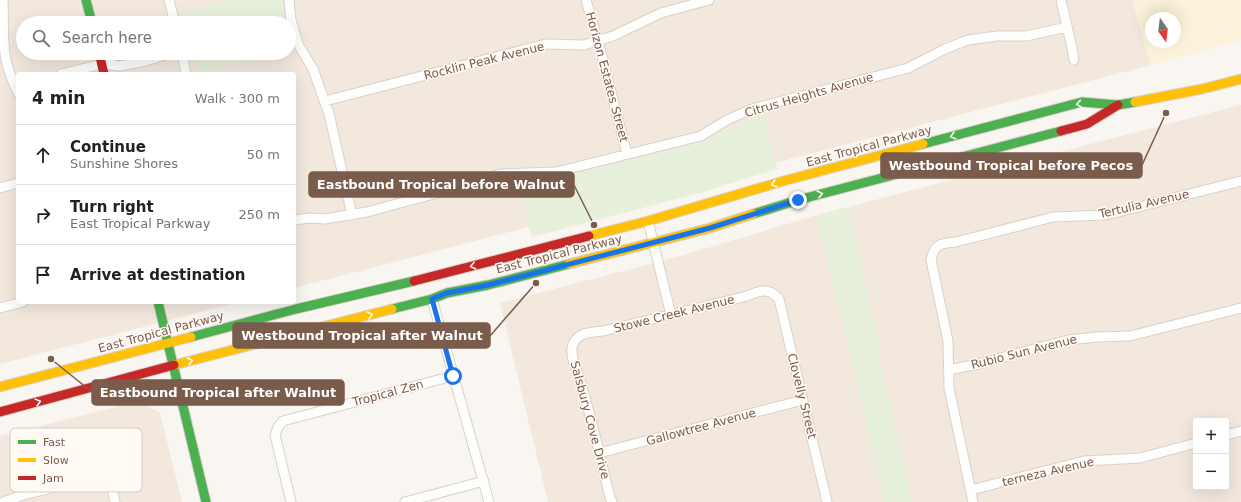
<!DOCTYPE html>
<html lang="en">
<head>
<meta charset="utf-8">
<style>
  :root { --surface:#fff; --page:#f6f6f6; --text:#202124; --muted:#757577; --line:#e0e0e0 }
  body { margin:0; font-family:"DejaVu Sans",sans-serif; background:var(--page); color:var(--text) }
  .controls { position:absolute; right:12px; bottom:12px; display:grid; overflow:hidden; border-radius:4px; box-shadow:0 4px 16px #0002 }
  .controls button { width:36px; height:36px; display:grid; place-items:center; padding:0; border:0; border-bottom:1px solid var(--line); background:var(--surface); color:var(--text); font:20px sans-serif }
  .compass { position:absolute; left:1145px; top:12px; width:36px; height:36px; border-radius:50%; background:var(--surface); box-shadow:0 4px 16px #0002; rotate:166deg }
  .stop { position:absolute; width:12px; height:12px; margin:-9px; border:3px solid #1a73e8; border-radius:50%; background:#fff }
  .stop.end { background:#1a73e8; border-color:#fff; box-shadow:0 1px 4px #0008 }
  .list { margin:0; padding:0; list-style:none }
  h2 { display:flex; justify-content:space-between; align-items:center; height:52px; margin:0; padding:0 16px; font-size:17px }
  h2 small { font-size:13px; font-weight:400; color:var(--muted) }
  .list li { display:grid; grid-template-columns:26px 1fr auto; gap:12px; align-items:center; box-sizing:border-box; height:60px; padding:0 16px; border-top:1px solid var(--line) }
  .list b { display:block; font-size:15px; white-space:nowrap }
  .list p { margin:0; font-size:13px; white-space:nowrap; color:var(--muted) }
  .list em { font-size:13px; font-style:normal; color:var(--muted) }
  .icon { flex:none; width:22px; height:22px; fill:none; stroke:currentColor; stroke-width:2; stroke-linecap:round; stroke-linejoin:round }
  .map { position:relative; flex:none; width:1241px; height:502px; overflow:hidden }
  .search { position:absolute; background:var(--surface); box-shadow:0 4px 16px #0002; left:16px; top:16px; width:280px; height:44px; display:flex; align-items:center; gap:10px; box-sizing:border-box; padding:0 14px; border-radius:22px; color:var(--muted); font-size:15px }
  .panel { position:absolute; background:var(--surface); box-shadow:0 4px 16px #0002; left:16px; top:72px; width:280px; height:232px; border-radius:4px }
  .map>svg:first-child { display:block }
  .residential { fill:#f2e8de; fill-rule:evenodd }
  .green { fill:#e7f0db }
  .sand { fill:#fbf2d9; fill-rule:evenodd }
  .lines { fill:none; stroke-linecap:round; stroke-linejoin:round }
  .street-casing { stroke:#d7d1cb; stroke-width:11 }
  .fast-casing { stroke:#d9d2cb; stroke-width:11 }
  .slow-casing { stroke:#d9d2cb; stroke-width:11 }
  .jam-casing { stroke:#d9d2cb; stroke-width:11 }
  .street { stroke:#fefefd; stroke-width:9 }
  .fast { stroke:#4caf50; stroke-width:9 }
  .slow { stroke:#ffc107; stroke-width:9 }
  .jam { stroke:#c62828; stroke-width:9 }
  .oneway { stroke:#fffaf3 }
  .route { stroke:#1a73e8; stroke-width:5 }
  .labels { text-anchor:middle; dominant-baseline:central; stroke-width:3; stroke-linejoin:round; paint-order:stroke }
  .street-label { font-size:12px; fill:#7a5c4d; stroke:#fffaf3 }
  .key { fill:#fffaf3; stroke:#d7cbc1; stroke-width:1 }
  .key-label { font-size:11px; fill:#7a5c4d }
  .leader { fill:none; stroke:#7a5c4d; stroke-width:1.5 }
  .callout-dot { fill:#7a5c4d; stroke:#fffaf3; stroke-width:1.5 }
  .callout { fill:#7a5c4d; stroke:#7a5c4d; stroke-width:1.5 }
  .callout-label { font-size:13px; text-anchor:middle; font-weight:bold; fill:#fff }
</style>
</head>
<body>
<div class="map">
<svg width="1241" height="502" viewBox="0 0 1241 502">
  <rect width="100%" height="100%" fill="#f9f5f0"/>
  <path class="residential" d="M 0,0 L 1132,0 L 1151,65 L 294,288 L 294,74 L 18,74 L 18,302 L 239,302 L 0,364 ZM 23,23 L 289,23 L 289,53 L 23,53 Z
    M 1241,105 L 1241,502 L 548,502 L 500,303 L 677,257 L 817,215 ZM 1196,421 L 1226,421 L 1226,487 L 1196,487 Z
    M 140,401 L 160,413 L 182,502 L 0,502 L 0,436 Z"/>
  <path class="green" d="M 231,0 L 282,0 L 286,23 L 188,23 L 185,11 Z
    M 195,53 L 282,53 L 200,73 Z
    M 763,115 L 777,169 L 703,192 L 532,237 L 517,182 L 562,179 L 713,138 L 754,117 Z
    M 848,207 L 881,350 L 877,351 L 912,502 L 885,502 L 817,215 Z"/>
  <path class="sand" d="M 1132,0 L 1241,0 L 1241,40 L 1151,65 ZM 1151,18 L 1175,18 L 1175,42 L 1151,42 Z"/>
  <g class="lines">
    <defs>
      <path id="street" d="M 3,0 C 4,20 2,40 6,60 C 8,71 13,82 18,93
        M 169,0 L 175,23
        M 289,0 L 291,20 L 298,44 L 313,69 L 329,114 L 352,215
        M 586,0 L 598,41 L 627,154
        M 1061,0 L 1072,48 L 1074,60
        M 182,53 L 186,74
        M 102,64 L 119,53
        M 61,74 L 102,64 L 119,66 L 146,61 L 171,53
        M 325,101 L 546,44 L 584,45 L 613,36 L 661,13 L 709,0
        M 0,188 L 18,183
        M 294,220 L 310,218 L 324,219 L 367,212 L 460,187 L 500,174 L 556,172 L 701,136 L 727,120 L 752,109 L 908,68 L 945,49 L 968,40 L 997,36 L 1026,36 L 1067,27
        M 648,221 L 671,315
        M 432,299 L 489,502
        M 0,308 L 23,302
        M 948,370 L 978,364 L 1068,340 L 1097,337 L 1130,336 L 1241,308
        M 1226,435 L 1241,431
        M 599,453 L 803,400
        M 971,490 L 1084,461 L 1140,458 L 1196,443
        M 3,502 L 26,494 L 97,477 C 109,482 113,489 115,502
        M 291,502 L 275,435 L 278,427 L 283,421 L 453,376
        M 405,502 L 484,481
        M 612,502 L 609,494 C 600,455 591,415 579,377 C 576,368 569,354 573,344 C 579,332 591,332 603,331 L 743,297 C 757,293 767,285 779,299 L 827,502
        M 973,502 L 949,388 L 948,341 L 931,260 C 934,244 941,243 956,242 L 1053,217 L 1103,215 L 1114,213 L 1241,181"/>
      <path id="fast" d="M 86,0 L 92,23
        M 923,144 L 1082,102 L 1118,105 L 1135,102
        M 753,214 L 798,200 L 1061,131
        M 158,302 L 206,502
        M 392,309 L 432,299 L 447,293 L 488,285 L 569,264
        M 191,337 L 296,309 L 414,281"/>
      <path id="slow" d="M 1135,102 L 1202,89 L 1241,79
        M 589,236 L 648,221 L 787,180 L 923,144
        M 569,264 L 710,228 L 753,214
        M 174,365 L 392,309
        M 0,387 L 191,337"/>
      <path id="jam" d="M 99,53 L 104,74
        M 1061,131 L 1087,124 L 1118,105
        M 414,281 L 589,236
        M 0,412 L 174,365"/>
    </defs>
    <use href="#street" class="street-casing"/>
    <use href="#fast" class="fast-casing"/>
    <use href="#slow" class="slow-casing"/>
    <use href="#jam" class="jam-casing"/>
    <use href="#street" class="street"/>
    <use href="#fast" class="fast"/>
    <use href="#slow" class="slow"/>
    <use href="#jam" class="jam"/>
  </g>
  <defs><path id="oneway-chevron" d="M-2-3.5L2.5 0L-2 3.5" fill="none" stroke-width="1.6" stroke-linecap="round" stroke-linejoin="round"/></defs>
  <g class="oneway">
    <use href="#oneway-chevron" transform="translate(1079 104) rotate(171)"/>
    <use href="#oneway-chevron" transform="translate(953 136) rotate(165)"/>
    <use href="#oneway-chevron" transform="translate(774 184) rotate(163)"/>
    <use href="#oneway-chevron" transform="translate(820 194) rotate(-14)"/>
    <use href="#oneway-chevron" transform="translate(473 266) rotate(166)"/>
    <use href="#oneway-chevron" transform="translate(370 315) rotate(-14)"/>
    <use href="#oneway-chevron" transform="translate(190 361) rotate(-14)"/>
    <use href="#oneway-chevron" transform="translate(38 402) rotate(-15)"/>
  </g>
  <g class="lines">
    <path class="route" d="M 453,376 L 432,299 L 447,293 L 488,285 L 710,228 L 798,200"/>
  </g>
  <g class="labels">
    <g class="street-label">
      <text transform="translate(484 61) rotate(-14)">Rocklin Peak Avenue</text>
      <text transform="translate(607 77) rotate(75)">Horizon Estates Street</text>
      <text transform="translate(809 95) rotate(-16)">Citrus Heights Avenue</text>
      <text transform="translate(869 146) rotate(-15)">East Tropical Parkway</text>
      <text transform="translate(1144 204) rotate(-13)">Tertulia Avenue</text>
      <text transform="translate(559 254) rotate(-14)">East Tropical Parkway</text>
      <text transform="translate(674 314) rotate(-14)">Stowe Creek Avenue</text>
      <text transform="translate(161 332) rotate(-15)">East Tropical Parkway</text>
      <text transform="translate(1024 352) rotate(-14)">Rubio Sun Avenue</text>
      <text transform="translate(388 393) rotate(-15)">Tropical Zen</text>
      <text transform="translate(802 396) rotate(76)">Clovelly Street</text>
      <text transform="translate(590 420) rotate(75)">Salsbury Cove Drive</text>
      <text transform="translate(701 427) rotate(-15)">Gallowtree Avenue</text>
      <text transform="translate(1048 472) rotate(-13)">terneza Avenue</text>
    </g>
  </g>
  <rect x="10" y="428" width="132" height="64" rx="6" class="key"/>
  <rect x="18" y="440" width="18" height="4" fill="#4caf50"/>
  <rect x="18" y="458" width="18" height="4" fill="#ffc107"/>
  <rect x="18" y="476" width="18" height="4" fill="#c62828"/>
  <g class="key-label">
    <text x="43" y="446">Fast</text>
    <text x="43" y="464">Slow</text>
    <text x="43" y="482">Jam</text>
  </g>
  <path class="leader" d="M1166 113L1142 165M594 225L574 185M536 283L490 336M51 359L92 392"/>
  <g class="callout-dot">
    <circle cx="1166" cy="113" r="4"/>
    <circle cx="594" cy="225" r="4"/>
    <circle cx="536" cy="283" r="4"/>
    <circle cx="51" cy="359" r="4"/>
  </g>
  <g class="callout">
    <rect x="881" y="153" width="261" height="25" rx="4"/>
    <rect x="309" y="172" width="265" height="25" rx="4"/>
    <rect x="233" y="323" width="257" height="25" rx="4"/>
    <rect x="92" y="380" width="252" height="25" rx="4"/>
  </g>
  <g class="callout-label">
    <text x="1011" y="170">Westbound Tropical before Pecos</text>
    <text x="441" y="189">Eastbound Tropical before Walnut</text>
    <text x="362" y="340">Westbound Tropical after Walnut</text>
    <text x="218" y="397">Eastbound Tropical after Walnut</text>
  </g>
</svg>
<div class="controls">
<button>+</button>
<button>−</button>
</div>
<svg class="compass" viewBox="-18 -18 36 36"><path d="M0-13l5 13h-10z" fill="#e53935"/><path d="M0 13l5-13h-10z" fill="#757577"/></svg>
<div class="stop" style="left:453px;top:376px"></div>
<div class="stop end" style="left:798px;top:200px"></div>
<div class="search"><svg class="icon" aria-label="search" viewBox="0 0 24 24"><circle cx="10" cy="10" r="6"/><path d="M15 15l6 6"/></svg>Search here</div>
<section class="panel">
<h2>4 min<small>Walk · 300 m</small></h2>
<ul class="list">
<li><svg class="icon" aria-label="ahead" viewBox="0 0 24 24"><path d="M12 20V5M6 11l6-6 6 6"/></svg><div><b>Continue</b><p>Sunshine Shores</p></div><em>50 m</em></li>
<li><svg class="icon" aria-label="right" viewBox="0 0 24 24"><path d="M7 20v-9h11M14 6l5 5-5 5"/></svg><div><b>Turn right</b><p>East Tropical Parkway</p></div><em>250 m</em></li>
<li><svg class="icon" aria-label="arrive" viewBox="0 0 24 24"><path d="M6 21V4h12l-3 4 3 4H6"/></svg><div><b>Arrive at destination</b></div></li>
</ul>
</section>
</div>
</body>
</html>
